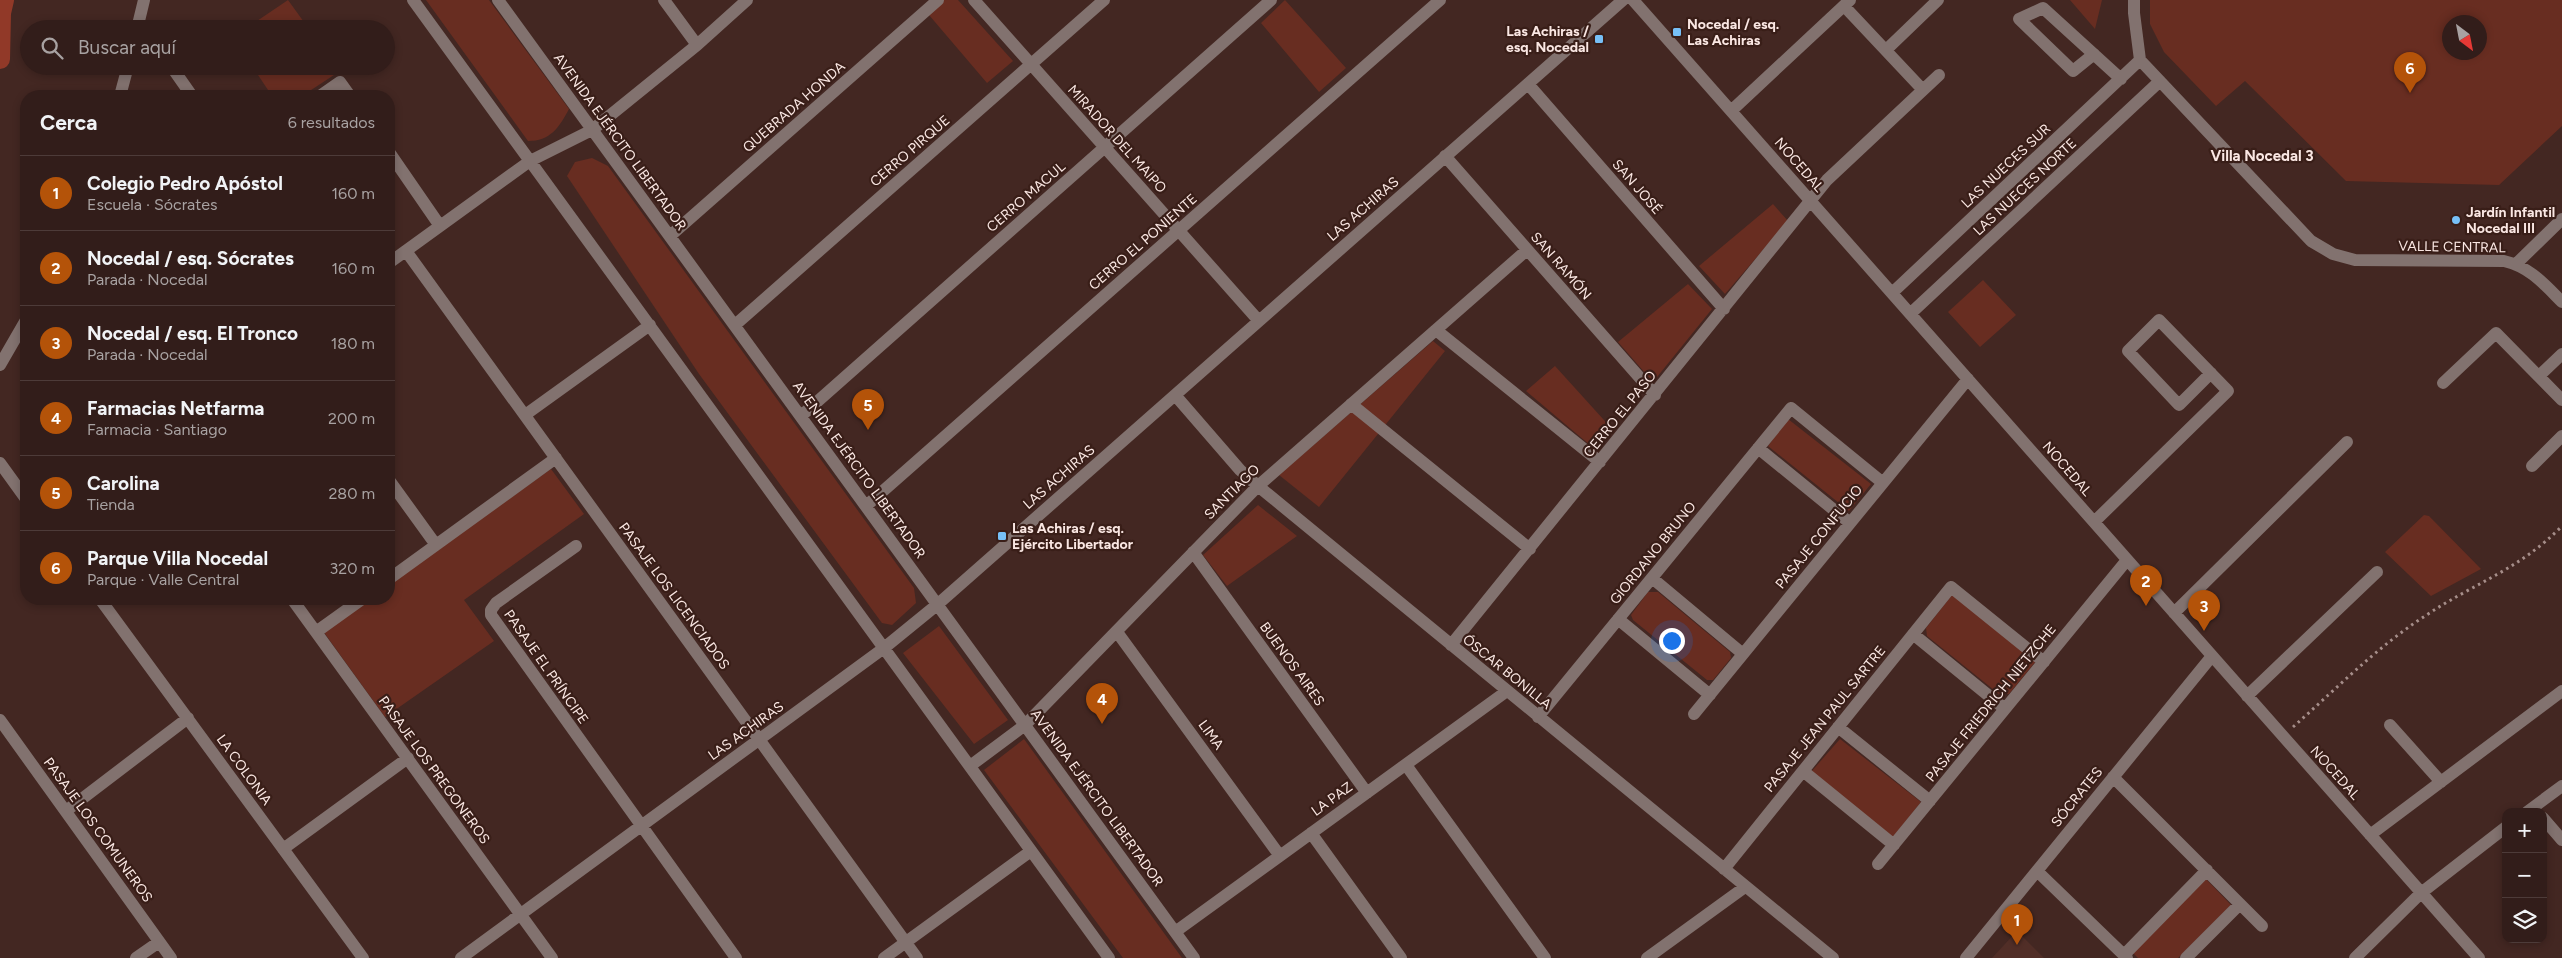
<!DOCTYPE html>
<html lang="es">
<head>
<meta charset="utf-8">
<style>
  :root { --surface:#321d1a; --page:#3a2623; --text:#f1f3f6; --muted:#a8a2a2; --line:#4d3b39; --accent:#b45309 }
  body { margin:0; font-family:Figtree,sans-serif; background:var(--page); color:var(--text) }
  .controls { position:absolute; right:15px; bottom:15px; display:grid; overflow:hidden; border-radius:10px; box-shadow:0 2px 8px #0003 }
  .controls button { width:45px; height:45px; display:grid; place-items:center; padding:0; border:0; border-bottom:1px solid var(--line); background:var(--surface); color:var(--text); font:25px sans-serif }
  .compass { position:absolute; left:2442px; top:15px; width:45px; height:45px; border-radius:50%; background:var(--surface); box-shadow:0 2px 8px #0003; rotate:148deg }
  .you { position:absolute; left:1671px; top:640px; width:18px; height:18px; margin:-12px; border:4px solid #fff; border-radius:50%; background:#1a73e8; box-shadow:0 0 0 8px #1a73e833 }
  .badge { display:grid; place-items:center; width:32px; height:32px; border-radius:50%; background:var(--accent); color:#fff; font-size:16px; font-weight:700 }
  .pin { position:absolute; translate:-50% -41px; filter:drop-shadow(0 1px 2px #0008) }
  .pin::after { content:''; position:absolute; top:26px; width:18px; height:15px; background:inherit; clip-path:polygon(0 0,100% 0,50% 100%) }
  .list { margin:0; padding:0; list-style:none }
  h2 { display:flex; justify-content:space-between; align-items:center; height:65px; margin:0; padding:0 20px; font-size:21px }
  h2 small { font-size:16px; font-weight:400; color:var(--muted) }
  .list li { display:grid; grid-template-columns:32px 1fr auto; gap:15px; align-items:center; box-sizing:border-box; height:75px; padding:0 20px; border-top:1px solid var(--line) }
  .list b { display:block; font-size:19px; white-space:nowrap }
  .list p { margin:0; font-size:16px; white-space:nowrap; color:var(--muted) }
  .list em { font-size:16px; font-style:normal; color:var(--muted) }
  .icon { flex:none; width:28px; height:28px; fill:none; stroke:currentColor; stroke-width:2; stroke-linecap:round; stroke-linejoin:round }
  .map { position:relative; flex:none; width:2562px; height:958px; overflow:hidden }
  .search { position:absolute; background:var(--surface); box-shadow:0 2px 8px #0003; left:20px; top:20px; width:375px; height:55px; display:flex; align-items:center; gap:12px; box-sizing:border-box; padding:0 18px; border-radius:28px; color:var(--muted); font-size:19px }
  .panel { position:absolute; background:var(--surface); box-shadow:0 2px 8px #0003; left:20px; top:90px; width:375px; height:515px; border-radius:20px }
  .map>svg:first-child { display:block }
  .built { fill:#512e27 }
  .green { fill:#682d21; fill-rule:evenodd }
  .lines { fill:none; stroke-linecap:round; stroke-linejoin:round }
  .canal { stroke:#913928; stroke-width:20 }
  .path { stroke:#a68e8a; stroke-width:3; stroke-dasharray:2.5 4; stroke-linecap:butt }
  .minor { stroke:#82726f; stroke-width:12 }
  .poi-dot { fill:#77c0f7; stroke:#391e18; stroke-width:2 }
  .labels { text-anchor:middle; dominant-baseline:central; stroke-width:4.5; stroke-linejoin:round; paint-order:stroke }
  .poi-label { font-size:14px; font-weight:bold; fill:#fae7e3; stroke:#391e18; text-anchor:start }
  .street-label { font-size:14px; fill:#fae7e3; stroke:#391e18 }
  .neighbourhood-label { font-size:15px; font-weight:bold; fill:#fae7e3; stroke:#391e18 }
</style>
</head>
<body>
<div class="map">
<svg width="2562" height="958" viewBox="0 0 2562 958">
  <rect width="100%" height="100%" fill="#432722"/>
  <path class="built" d="M 2017,931 L 2044,958 L 1992,958 Z"/>
  <path class="green" d="M 288,0 L 309,29 L 245,29 Z
    M 426,0 L 489,0 L 569,109 C 559,128 550,141 528,141 Z
    M 943,0 L 958,0 L 1013,61 L 987,83 L 929,15 Z
    M 1285,0 L 1346,68 L 1319,92 L 1261,23 Z
    M 2070,0 L 2102,0 L 2095,29 Z
    M 2150,0 L 2562,0 L 2562,126 L 2499,185 L 2346,181 L 2245,81 L 2216,106 L 2164,52 L 2150,24 ZM 2450,22 L 2480,22 L 2480,52 L 2450,52 Z
    M 252,66 L 333,66 L 337,73 L 302,96 L 272,96 Z
    M 592,158 L 608,166 L 914,588 L 916,603 L 892,625 L 882,623 L 699,374 L 567,176 L 575,162 Z
    M 1773,204 L 1788,221 L 1725,294 L 1699,266 Z
    M 1983,280 L 2016,315 L 1980,347 L 1948,312 Z
    M 1688,284 L 1712,309 L 1653,382 L 1618,342 Z
    M 1433,341 L 1445,351 L 1319,507 L 1279,475 Z
    M 1555,366 L 1613,430 L 1597,451 L 1526,391 Z
    M 1788,419 L 1871,484 L 1849,511 L 1768,446 Z
    M 551,469 L 584,514 L 464,600 L 494,641 L 385,717 L 323,631 L 368,599 L 389,599 L 389,584 Z
    M 1258,505 L 1297,536 L 1227,586 L 1203,555 Z
    M 2424,515 L 2429,516 L 2481,569 L 2431,596 L 2385,552 Z
    M 1648,592 L 1658,592 L 1730,652 L 1731,658 L 1713,680 L 1707,680 L 1633,620 L 1631,615 Z
    M 1952,595 L 2036,661 L 2009,694 L 1999,694 L 1927,636 L 1926,628 Z
    M 939,626 L 1008,720 L 974,744 L 903,653 Z
    M 1024,739 L 1182,958 L 1123,958 L 984,770 Z
    M 1840,739 L 1921,802 L 1893,837 L 1811,772 Z
    M 2205,878 L 2231,905 L 2178,958 L 2138,958 L 2133,953 Z"/>
  <g class="lines">
    <path class="canal" d="M 0,59 L 1,13 L 4,0"/>
    <path class="path" d="M 2293,727 C 2336,689 2377,647 2425,616 C 2474,583 2519,570 2562,526"/>
    <path class="minor" d="M 413,0 L 1109,958
      M 498,0 L 1194,958
      M 664,0 L 697,45
      M 974,0 L 1259,321
      M 1633,0 L 2479,958
      M 2134,0 L 2134,13 L 2140,60 L 2311,241 L 2333,254 L 2355,260 L 2504,261 C 2530,267 2544,284 2562,302
      M 1844,6 L 1923,90
      M 137,29 L 144,0
      M 1886,50 L 1938,0
      M 2094,54 L 2073,71 L 2019,19 L 2043,8 L 2121,79
      M 171,66 L 192,96
      M 1528,84 L 1724,309
      M 120,96 L 128,66
      M 320,96 L 340,82 L 350,96
      M 1731,111 L 1850,0
      M 389,152 L 440,226
      M 1445,156 L 1655,395
      M 670,236 L 938,0
      M 406,251 L 917,958
      M 389,263 L 530,161 L 592,130 L 697,45 L 747,0
      M 2516,264 L 2562,219
      M 1892,293 L 2140,60
      M 1910,314 L 2160,81
      M 735,325 L 1104,0
      M 1436,330 L 1600,462
      M 0,365 L 26,320
      M 2539,376 L 2562,354
      M 2443,383 L 2496,333 L 2562,400
      M 1175,395 L 1240,470 L 1258,486 L 1833,958
      M 1351,404 L 1530,549
      M 525,415 L 650,325
      M 801,416 L 1271,0
      M 1758,448 L 1850,523
      M 0,463 L 26,499
      M 2532,466 L 2562,436
      M 389,480 L 436,545
      M 866,506 L 1440,0
      M 2094,522 L 2228,391 L 2159,320 L 2128,351 L 2179,405 L 2211,373
      M 576,546 L 496,603 L 491,610 L 491,615 L 736,958
      M 1193,552 L 1367,793
      M 1652,578 L 1743,654
      M 389,579 L 556,458
      M 100,599 L 363,958
      M 292,599 L 552,958
      M 2174,613 L 2347,442
      M 1618,619 L 1710,695
      M 316,632 L 362,599
      M 1117,632 L 1280,856
      M 1913,634 L 2005,709
      M 1451,645 L 1827,180 L 1939,75
      M 2247,696 L 2377,572
      M 1694,714 L 1968,379
      M 1538,717 L 1791,408 L 1883,483
      M 0,720 L 171,958
      M 2390,725 L 2441,782
      M 1838,727 L 1930,801
      M 1406,765 L 1545,958
      M 970,766 L 1025,725 L 1258,486 L 1527,250
      M 1803,771 L 1894,845
      M 2113,777 L 2262,926
      M 66,811 L 188,718
      M 2527,812 L 2562,786
      M 2543,818 L 2562,840
      M 1311,833 L 1401,958
      M 2370,835 L 2562,691
      M 283,849 L 408,758
      M 1878,864 L 2127,560
      M 1724,869 L 1951,587 L 2044,662
      M 2037,871 L 2127,958
      M 1175,932 L 1507,691
      M 2124,955 L 2207,870
      M 136,958 L 159,942
      M 461,958 L 884,648 L 938,604 L 1623,0
      M 884,958 L 1031,851
      M 1647,958 L 1745,887
      M 1966,958 L 2212,656
      M 2186,958 L 2240,904
      M 2355,958 L 2421,893 L 2506,827"/>
  </g>
  <g class="poi-dot">
    <rect x="1672" y="27" width="10" height="10" rx="2.5"/>
    <rect x="1594" y="34" width="10" height="10" rx="2.5"/>
    <circle cx="2456" cy="220" r="5"/>
    <rect x="997" y="531" width="10" height="10" rx="2.5"/>
  </g>
  <g class="labels">
    <g class="poi-label">
      <text x="1687" y="24">Nocedal / esq.<tspan x="1687" dy="16">Las Achiras</tspan></text>
      <text x="1589" y="31" text-anchor="end">Las Achiras /<tspan x="1589" dy="16">esq. Nocedal</tspan></text>
      <text x="2466" y="212">Jardín Infantil<tspan x="2466" dy="16">Nocedal III</tspan></text>
      <text x="1012" y="528">Las Achiras / esq.<tspan x="1012" dy="16">Ejército Libertador</tspan></text>
    </g>
    <g class="street-label">
      <text transform="translate(794 107) rotate(-41)">QUEBRADA HONDA</text>
      <text transform="translate(1117 139) rotate(48)">MIRADOR DEL MAIPO</text>
      <text transform="translate(620 142) rotate(54)">AVENIDA EJÉRCITO LIBERTADOR</text>
      <text transform="translate(910 151) rotate(-41)">CERRO PIRQUE</text>
      <text transform="translate(1799 165) rotate(49)">NOCEDAL</text>
      <text transform="translate(2006 166) rotate(-43)">LAS NUECES SUR</text>
      <text transform="translate(1637 187) rotate(49)">SAN JOSÉ</text>
      <text transform="translate(2025 187) rotate(-43)">LAS NUECES NORTE</text>
      <text transform="translate(1026 197) rotate(-41)">CERRO MACUL</text>
      <text transform="translate(1363 209) rotate(-41)">LAS ACHIRAS</text>
      <text transform="translate(1143 242) rotate(-41)">CERRO EL PONIENTE</text>
      <text transform="translate(2452 247) rotate(1)">VALLE CENTRAL</text>
      <text transform="translate(1561 266) rotate(49)">SAN RAMÓN</text>
      <text transform="translate(1620 414) rotate(-51)">CERRO EL PASO</text>
      <text transform="translate(2067 469) rotate(49)">NOCEDAL</text>
      <text transform="translate(859 470) rotate(54)">AVENIDA EJÉRCITO LIBERTADOR</text>
      <text transform="translate(1059 477) rotate(-41)">LAS ACHIRAS</text>
      <text transform="translate(1232 492) rotate(-45)">SANTIAGO</text>
      <text transform="translate(1819 537) rotate(-51)">PASAJE CONFUCIO</text>
      <text transform="translate(1653 553) rotate(-51)">GIORDANO BRUNO</text>
      <text transform="translate(674 596) rotate(54)">PASAJE LOS LICENCIADOS</text>
      <text transform="translate(1292 664) rotate(54)">BUENOS AIRES</text>
      <text transform="translate(546 667) rotate(55)">PASAJE EL PRÍNCIPE</text>
      <text transform="translate(1507 672) rotate(39)">ÓSCAR BONILLA</text>
      <text transform="translate(1991 703) rotate(-51)">PASAJE FRIEDRICH NIETZCHE</text>
      <text transform="translate(1825 719) rotate(-51)">PASAJE JEAN PAUL SARTRE</text>
      <text transform="translate(746 731) rotate(-36)">LAS ACHIRAS</text>
      <text transform="translate(1211 735) rotate(54)">LIMA</text>
      <text transform="translate(244 770) rotate(54)">LA COLONIA</text>
      <text transform="translate(434 770) rotate(54)">PASAJE LOS PREGONEROS</text>
      <text transform="translate(2335 773) rotate(48)">NOCEDAL</text>
      <text transform="translate(2077 797) rotate(-51)">SÓCRATES</text>
      <text transform="translate(1097 798) rotate(54)">AVENIDA EJÉRCITO LIBERTADOR</text>
      <text transform="translate(1332 799) rotate(-36)">LA PAZ</text>
      <text transform="translate(98 830) rotate(54)">PASAJE LOS COMUNEROS</text>
    </g>
    <g class="neighbourhood-label">
      <text x="2262" y="156">Villa Nocedal 3</text>
    </g>
  </g>
</svg>
<div class="controls">
<button>+</button>
<button>−</button>
<button><svg class="icon" aria-label="layers" viewBox="0 0 24 24"><path d="M12 4l9 5-9 5-9-5zM3 14l9 5 9-5"/></svg></button>
</div>
<svg class="compass" viewBox="-18 -18 36 36"><path d="M0-13l5 13h-10z" fill="#e53935"/><path d="M0 13l5-13h-10z" fill="#a8a2a2"/></svg>
<div class="you"></div>
<div class="pin badge" style="left:2017px;top:945px">1</div>
<div class="pin badge" style="left:2146px;top:606px">2</div>
<div class="pin badge" style="left:2204px;top:631px">3</div>
<div class="pin badge" style="left:1102px;top:724px">4</div>
<div class="pin badge" style="left:868px;top:430px">5</div>
<div class="pin badge" style="left:2410px;top:93px">6</div>
<div class="search"><svg class="icon" aria-label="search" viewBox="0 0 24 24"><circle cx="10" cy="10" r="6"/><path d="M15 15l6 6"/></svg>Buscar aquí</div>
<section class="panel">
<h2>Cerca<small>6 resultados</small></h2>
<ul class="list">
<li><span class="badge">1</span><div><b>Colegio Pedro Apóstol</b><p>Escuela · Sócrates</p></div><em>160 m</em></li>
<li><span class="badge">2</span><div><b>Nocedal / esq. Sócrates</b><p>Parada · Nocedal</p></div><em>160 m</em></li>
<li><span class="badge">3</span><div><b>Nocedal / esq. El Tronco</b><p>Parada · Nocedal</p></div><em>180 m</em></li>
<li><span class="badge">4</span><div><b>Farmacias Netfarma</b><p>Farmacia · Santiago</p></div><em>200 m</em></li>
<li><span class="badge">5</span><div><b>Carolina</b><p>Tienda</p></div><em>280 m</em></li>
<li><span class="badge">6</span><div><b>Parque Villa Nocedal</b><p>Parque · Valle Central</p></div><em>320 m</em></li>
</ul>
</section>
</div>
</body>
</html>
